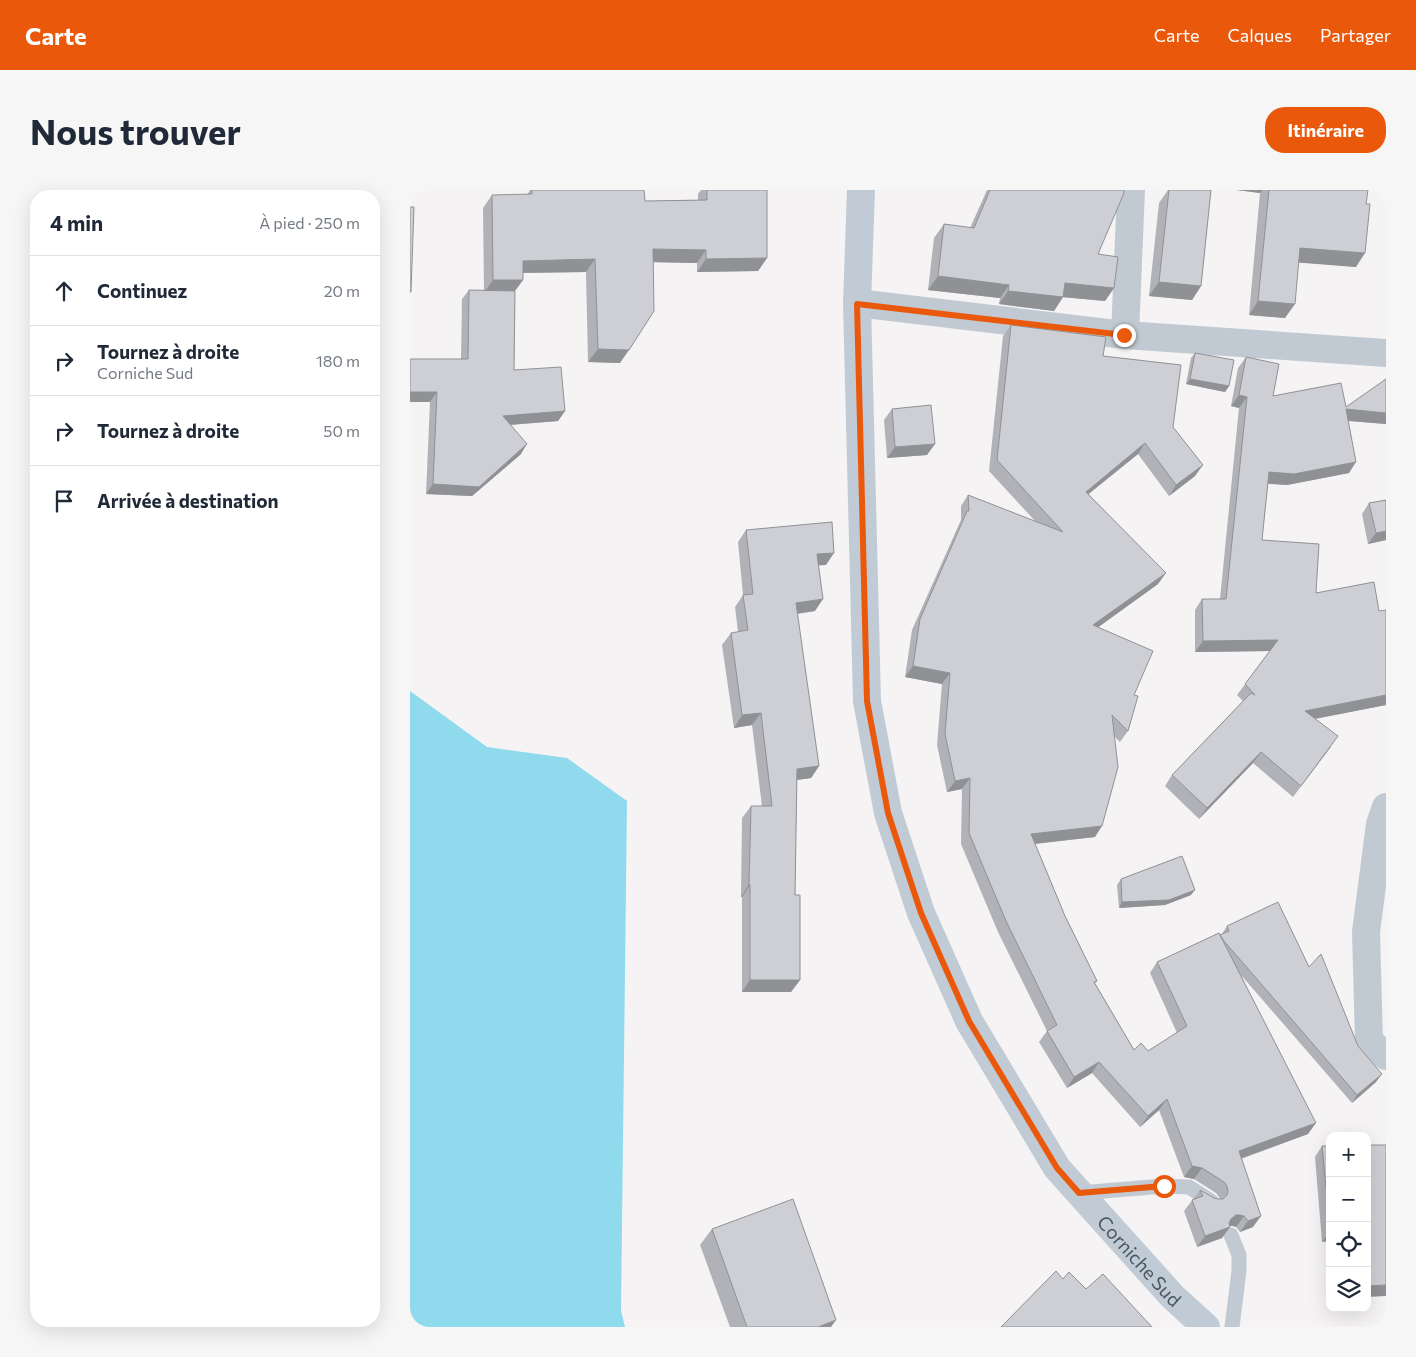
<!DOCTYPE html>
<html lang="fr">
<head>
<meta charset="utf-8">
<style>
  :root { --surface:#fff; --page:#f6f6f7; --text:#1f2937; --muted:#747a83; --line:#e0e1e3; --accent:#ea580c }
  body { margin:0; font-family:Commissioner,sans-serif; background:var(--page); color:var(--text) }
  .controls { position:absolute; right:15px; bottom:15px; display:grid; overflow:hidden; border-radius:10px; box-shadow:0 5px 20px #0002 }
  .controls button { width:45px; height:45px; display:grid; place-items:center; padding:0; border:0; border-bottom:1px solid var(--line); background:var(--surface); color:var(--text); font:25px sans-serif }
  .stop { position:absolute; width:15px; height:15px; margin:-11px; border:4px solid #ea580c; border-radius:50%; background:#fff }
  .stop.end { background:#ea580c; border-color:#fff; box-shadow:0 1px 5px #0008 }
  .list { margin:0; padding:0; list-style:none }
  h2 { display:flex; justify-content:space-between; align-items:center; height:65px; margin:0; padding:0 20px; font-size:21px }
  h2 small { font-size:16px; font-weight:400; color:var(--muted) }
  .list li { display:grid; grid-template-columns:32px 1fr auto; gap:15px; align-items:center; box-sizing:border-box; height:70px; padding:0 20px; border-top:1px solid var(--line) }
  .list b { display:block; font-size:19px; white-space:nowrap }
  .list p { margin:0; font-size:16px; white-space:nowrap; color:var(--muted) }
  .list em { font-size:16px; font-style:normal; color:var(--muted) }
  .icon { flex:none; width:28px; height:28px; fill:none; stroke:currentColor; stroke-width:2; stroke-linecap:round; stroke-linejoin:round }
  .map { position:relative; flex:none; width:976px; height:1137px; overflow:hidden; border-radius:20px }
  header { display:flex; align-items:center; gap:30px; box-sizing:border-box; height:70px; padding:0 25px; background:var(--accent); color:#fff }
  header strong { font-size:24px }
  nav { display:flex; gap:28px; margin-inline-start:auto; font-size:18px }
  .intro { display:flex; align-items:center; justify-content:space-between; box-sizing:border-box; height:120px; padding:0 30px }
  h1 { margin:0; font-size:35px }
  .button { padding:12px 22px; border-radius:20px; background:var(--accent); color:#fff; font-size:18px; font-weight:700 }
  main { display:flex; gap:30px; padding:0 30px }
  aside { flex:1; background:var(--surface); border-radius:20px; box-shadow:0 5px 20px #0002 }
  .map>svg:first-child { display:block }
  .water { fill:#90daee }
  .lines { fill:none; stroke-linecap:round; stroke-linejoin:round }
  .service { stroke:#c1cad2; stroke-width:15 }
  .minor { stroke:#c1cad2; stroke-width:28 }
  .secondary { stroke:#c1cbd6; stroke-width:28 }
  .wall { fill:#b0b2b7 }
  .shaded-wall { fill:#909195 }
  .building { fill:#cdcfd5; stroke:#909195 }
  .route { stroke:#ea580c; stroke-width:6 }
  .labels { text-anchor:middle; dominant-baseline:central; stroke-width:4; stroke-linejoin:round; paint-order:stroke }
  .street-label { font-size:19px; fill:#4a5661; stroke:#fff }
</style>
</head>
<body>
<header>
<strong>Carte</strong>
<nav><a>Carte</a><a>Calques</a><a>Partager</a></nav>
</header>
<div class="intro"><h1>Nous trouver</h1><a class="button">Itinéraire</a></div>
<main>
<aside>
<h2>4 min<small>À pied · 250 m</small></h2>
<ul class="list">
<li><svg class="icon" aria-label="ahead" viewBox="0 0 24 24"><path d="M12 20V5M6 11l6-6 6 6"/></svg><div><b>Continuez</b></div><em>20 m</em></li>
<li><svg class="icon" aria-label="right" viewBox="0 0 24 24"><path d="M7 20v-9h11M14 6l5 5-5 5"/></svg><div><b>Tournez à droite</b><p>Corniche Sud</p></div><em>180 m</em></li>
<li><svg class="icon" aria-label="right" viewBox="0 0 24 24"><path d="M7 20v-9h11M14 6l5 5-5 5"/></svg><div><b>Tournez à droite</b></div><em>50 m</em></li>
<li><svg class="icon" aria-label="arrive" viewBox="0 0 24 24"><path d="M6 21V4h12l-3 4 3 4H6"/></svg><div><b>Arrivée à destination</b></div></li>
</ul>
</aside>
<div class="map">
<svg width="976" height="1137" viewBox="0 0 976 1137">
  <rect width="100%" height="100%" fill="#f5f3f3"/>
  <path class="water" d="M 0,501 L 77,557 L 157,568 L 217,611 L 211,1121 L 215,1137 L 0,1137 Z"/>
  <g class="lines">
    <path class="service" d="M 669,1003 L 754,996 L 779,997 L 801,1011
      M 821,1045 L 829,1065 L 829,1081 L 822,1137"/>
    <path class="minor" d="M 447,113 L 715,145 L 976,163
      M 715,145 L 721,0
      M 976,617 L 970,634 L 956,742 L 959,851 L 976,866"/>
    <path class="secondary" id="s1" d="M 451,0 L 447,113 L 457,511 L 478,623 L 511,723 L 559,831 L 647,978 L 762,1106 L 796,1137"/>
  </g>
  <path class="wall" d="M 120,0 L 234,0 L 235,11 L 288,10 L 288,4 L 291,0 L 357,0 L 357,68 L 348,81 L 287,82 L 287,73 L 243,72 L 210,173 L 178,172 L 176,82 L 113,83 L 113,90 L 105,101 L 104,180 L 155,221 L 148,231 L 100,235 L 111,264 L 62,306 L 16,304 L 20,212 L 0,212 L 0,169 L 51,169 L 52,109 L 59,100 L 74,100 L 73,18 L 82,5 L 117,5 Z
    M 577,0 L 714,0 L 688,64 L 704,98 L 695,111 L 653,107 L 644,121 L 589,114 L 590,108 L 518,100 L 524,48 L 534,34 L 560,38 Z
    M 758,0 L 801,0 L 791,96 L 782,110 L 739,106 L 749,13 Z
    M 827,0 L 958,0 L 946,77 L 889,72 L 875,128 L 839,125 L 850,3 Z
    M 601,135 L 693,166 L 763,237 L 785,286 L 759,306 L 728,264 L 679,304 L 748,394 L 688,437 L 724,505 L 718,541 L 710,552 L 704,546 L 685,647 L 625,654 L 655,726 L 687,791 L 685,793 L 724,860 L 738,861 L 767,843 L 740,783 L 747,772 L 812,744 L 817,736 L 899,777 L 948,856 L 966,892 L 942,913 L 831,785 L 898,944 L 831,969 L 843,1037 L 830,1042 L 826,1037 L 823,1036 L 820,1036 L 820,1037 L 812,1048 L 787,1057 L 774,1021 L 790,1000 L 804,1008 L 808,1009 L 810,1009 L 809,1007 L 806,1003 L 784,989 L 774,987 L 749,920 L 730,937 L 682,883 L 657,898 L 629,852 L 637,841 L 588,742 L 551,654 L 552,599 L 537,602 L 527,555 L 532,494 L 495,487 L 502,440 L 551,330 L 551,316 L 558,305 L 626,332 L 579,281 L 593,146 Z
    M 785,163 L 819,196 L 815,202 L 776,194 L 781,168 Z
    M 836,167 L 863,206 L 936,217 L 976,189 L 976,234 L 938,231 L 939,283 L 877,295 L 858,294 L 852,350 L 906,403 L 976,515 L 905,529 L 921,557 L 883,607 L 843,573 L 789,629 L 755,596 L 762,585 L 833,511 L 827,505 L 860,461 L 785,462 L 785,420 L 792,409 L 810,409 L 829,218 L 821,216 L 828,178 Z
    M 482,219 L 517,265 L 477,268 L 474,230 Z
    M 976,310 L 976,350 L 958,354 L 952,324 L 959,313 Z
    M 336,340 L 416,375 L 408,375 L 405,421 L 387,424 L 409,576 L 401,588 L 387,590 L 385,705 L 390,790 L 381,802 L 332,802 L 332,707 L 331,707 L 332,628 L 341,616 L 352,616 L 342,535 L 324,538 L 312,455 L 321,443 L 328,442 L 325,417 L 333,405 L 328,352 Z
    M 711,689 L 781,705 L 755,715 L 709,718 L 707,695 Z
    M 912,956 L 920,956 L 920,1108 L 919,1108 L 917,1051 L 912,1052 L 905,967 Z
    M 302,1039 L 421,1137 L 320,1137 L 290,1055 Z"/>
  <path class="shaded-wall" d="M 827,0 L 853,0 L 850,3 Z
    M 890,58 L 955,63 L 946,77 L 881,72 Z
    M 243,59 L 296,60 L 287,73 L 234,72 Z
    M 357,68 L 348,81 L 287,82 L 296,69 Z
    M 185,69 L 176,82 L 104,83 L 113,71 Z
    M 528,86 L 599,95 L 590,108 L 518,100 Z
    M 83,90 L 113,90 L 104,102 L 74,103 Z
    M 749,92 L 791,96 L 782,110 L 739,106 Z
    M 655,93 L 704,98 L 695,111 L 651,107 L 653,107 L 644,121 L 589,114 L 598,101 Z
    M 848,111 L 885,114 L 875,128 L 839,125 Z
    M 188,159 L 219,160 L 210,173 L 178,172 Z
    M 780,189 L 819,196 L 815,202 L 776,194 Z
    M 0,202 L 27,202 L 20,212 L 0,212 Z
    M 829,205 L 837,207 L 829,218 L 821,216 Z
    M 936,219 L 976,223 L 976,234 L 928,230 Z
    M 155,221 L 148,231 L 86,236 L 93,226 Z
    M 735,253 L 728,264 L 668,312 L 676,302 Z
    M 117,254 L 111,264 L 62,306 L 16,304 L 23,294 Z
    M 525,254 L 517,265 L 477,268 L 485,257 Z
    M 946,272 L 939,283 L 877,295 L 852,293 L 859,282 Z
    M 793,275 L 785,286 L 759,306 L 766,295 Z
    M 976,341 L 976,350 L 958,354 L 966,343 Z
    M 424,363 L 416,375 L 398,376 L 407,364 Z
    M 756,383 L 748,394 L 676,446 L 683,435 Z
    M 413,409 L 405,421 L 377,425 L 386,413 Z
    M 868,450 L 861,461 L 785,462 L 793,451 Z
    M 503,476 L 540,483 L 532,494 L 495,487 Z
    M 976,505 L 976,515 L 888,532 L 895,521 Z
    M 351,523 L 342,535 L 324,538 L 332,525 Z
    M 851,562 L 843,573 L 789,629 L 797,618 Z
    M 409,576 L 401,588 L 379,591 L 387,579 Z
    M 560,588 L 552,599 L 537,602 L 545,591 Z
    M 692,636 L 685,647 L 613,655 L 621,644 Z
    M 339,694 L 340,695 L 332,707 L 331,707 Z
    M 785,700 L 781,705 L 755,715 L 709,718 L 712,712 Z
    M 340,790 L 390,790 L 381,802 L 332,802 Z
    M 689,872 L 682,883 L 657,898 L 664,887 Z
    M 972,884 L 966,892 L 942,913 L 947,905 Z
    M 757,909 L 749,920 L 730,937 L 738,926 Z
    M 906,933 L 898,944 L 821,972 L 829,961 Z
    M 782,976 L 792,978 L 784,989 L 774,987 Z
    M 826,1025 L 830,1025 L 834,1026 L 826,1037 L 823,1036 L 818,1036 L 820,1037 L 812,1048 L 787,1057 L 795,1046 Z
    M 851,1026 L 843,1037 L 830,1042 L 838,1031 Z
    M 920,1042 L 920,1048 L 917,1051 L 912,1052 Z
    M 976,1095 L 976,1106 L 957,1107 L 957,1096 Z
    M 426,1130 L 421,1137 L 408,1137 Z"/>
  <path class="building" d="M 122,0 L 234,0 L 235,11 L 297,10 L 297,0 L 357,0 L 357,68 L 296,69 L 296,60 L 243,59 L 244,121 L 219,160 L 188,159 L 185,69 L 113,71 L 113,90 L 83,90 L 82,5 L 122,4 Z
    M 580,0 L 714,0 L 714,3 L 688,64 L 708,67 L 704,98 L 655,93 L 653,107 L 598,101 L 599,95 L 528,86 L 534,34 L 564,38 Z
    M 759,0 L 801,0 L 791,96 L 749,92 Z
    M 859,0 L 958,0 L 956,14 L 960,14 L 955,63 L 890,58 L 885,114 L 848,111 Z
    M 0,17 L 4,17 L 1,102 L 0,102 Z
    M 59,100 L 105,101 L 104,180 L 151,177 L 155,221 L 93,226 L 117,254 L 69,297 L 23,294 L 27,202 L 0,202 L 0,169 L 58,169 Z
    M 601,135 L 696,147 L 693,166 L 771,175 L 763,237 L 793,275 L 766,295 L 735,253 L 676,302 L 756,383 L 683,435 L 743,461 L 724,505 L 728,506 L 718,541 L 702,525 L 708,577 L 692,636 L 621,644 L 655,726 L 687,791 L 684,792 L 724,860 L 731,853 L 738,861 L 777,836 L 747,772 L 809,743 L 906,933 L 829,961 L 851,1026 L 838,1031 L 834,1026 L 830,1025 L 826,1025 L 821,1029 L 819,1033 L 820,1037 L 795,1046 L 782,1010 L 793,1006 L 790,1000 L 804,1008 L 808,1009 L 813,1009 L 817,1005 L 818,1001 L 817,996 L 814,992 L 792,978 L 782,976 L 757,909 L 738,926 L 689,872 L 664,887 L 637,841 L 647,835 L 596,731 L 559,643 L 560,588 L 545,591 L 535,544 L 540,483 L 503,476 L 510,429 L 557,321 L 559,321 L 558,305 L 653,342 L 587,270 Z
    M 785,163 L 824,170 L 819,196 L 780,189 Z
    M 836,167 L 869,174 L 863,206 L 931,193 L 936,217 L 976,189 L 976,223 L 936,219 L 946,272 L 884,284 L 859,282 L 852,350 L 909,354 L 906,403 L 964,392 L 969,421 L 976,420 L 976,505 L 895,521 L 928,546 L 891,596 L 851,562 L 797,618 L 762,585 L 841,503 L 845,505 L 835,494 L 868,450 L 793,451 L 792,409 L 816,409 L 837,207 L 829,205 Z
    M 521,215 L 525,254 L 485,257 L 482,219 Z
    M 976,310 L 976,341 L 966,343 L 959,313 Z
    M 422,332 L 424,363 L 407,364 L 413,409 L 386,413 L 409,576 L 387,579 L 385,705 L 390,705 L 390,790 L 340,790 L 340,695 L 339,694 L 341,616 L 362,616 L 351,523 L 332,525 L 321,443 L 338,440 L 333,405 L 343,404 L 336,340 Z
    M 772,666 L 785,700 L 759,710 L 712,712 L 711,689 Z
    M 868,712 L 899,777 L 911,764 L 948,856 L 972,884 L 947,905 L 814,751 L 810,745 L 819,741 L 817,736 Z
    M 957,955 L 976,955 L 976,1095 L 957,1096 Z
    M 912,956 L 920,956 L 920,1038 Z
    M 383,1009 L 426,1130 L 408,1137 L 337,1137 L 302,1039 Z
    M 646,1081 L 653,1089 L 659,1082 L 676,1099 L 693,1084 L 742,1137 L 591,1137 Z"/>
  <g class="lines">
    <path class="route" d="M 714,145 L 447,114 L 457,511 L 478,623 L 511,723 L 559,831 L 647,978 L 669,1003 L 754,996"/>
  </g>
  <g class="labels">
    <g class="street-label">
      <text stroke="none"><textPath href="#s1" startOffset="1144">Corniche Sud</textPath></text>
    </g>
  </g>
</svg>
<div class="controls">
<button>+</button>
<button>−</button>
<button><svg class="icon" aria-label="locate" viewBox="0 0 24 24"><circle cx="12" cy="12" r="6"/><path d="M12 2v4M12 18v4M2 12h4M18 12h4"/></svg></button>
<button><svg class="icon" aria-label="layers" viewBox="0 0 24 24"><path d="M12 4l9 5-9 5-9-5zM3 14l9 5 9-5"/></svg></button>
</div>
<div class="stop" style="left:754px;top:996px"></div>
<div class="stop end" style="left:714px;top:145px"></div>
</div>
</main>
</body>
</html>
